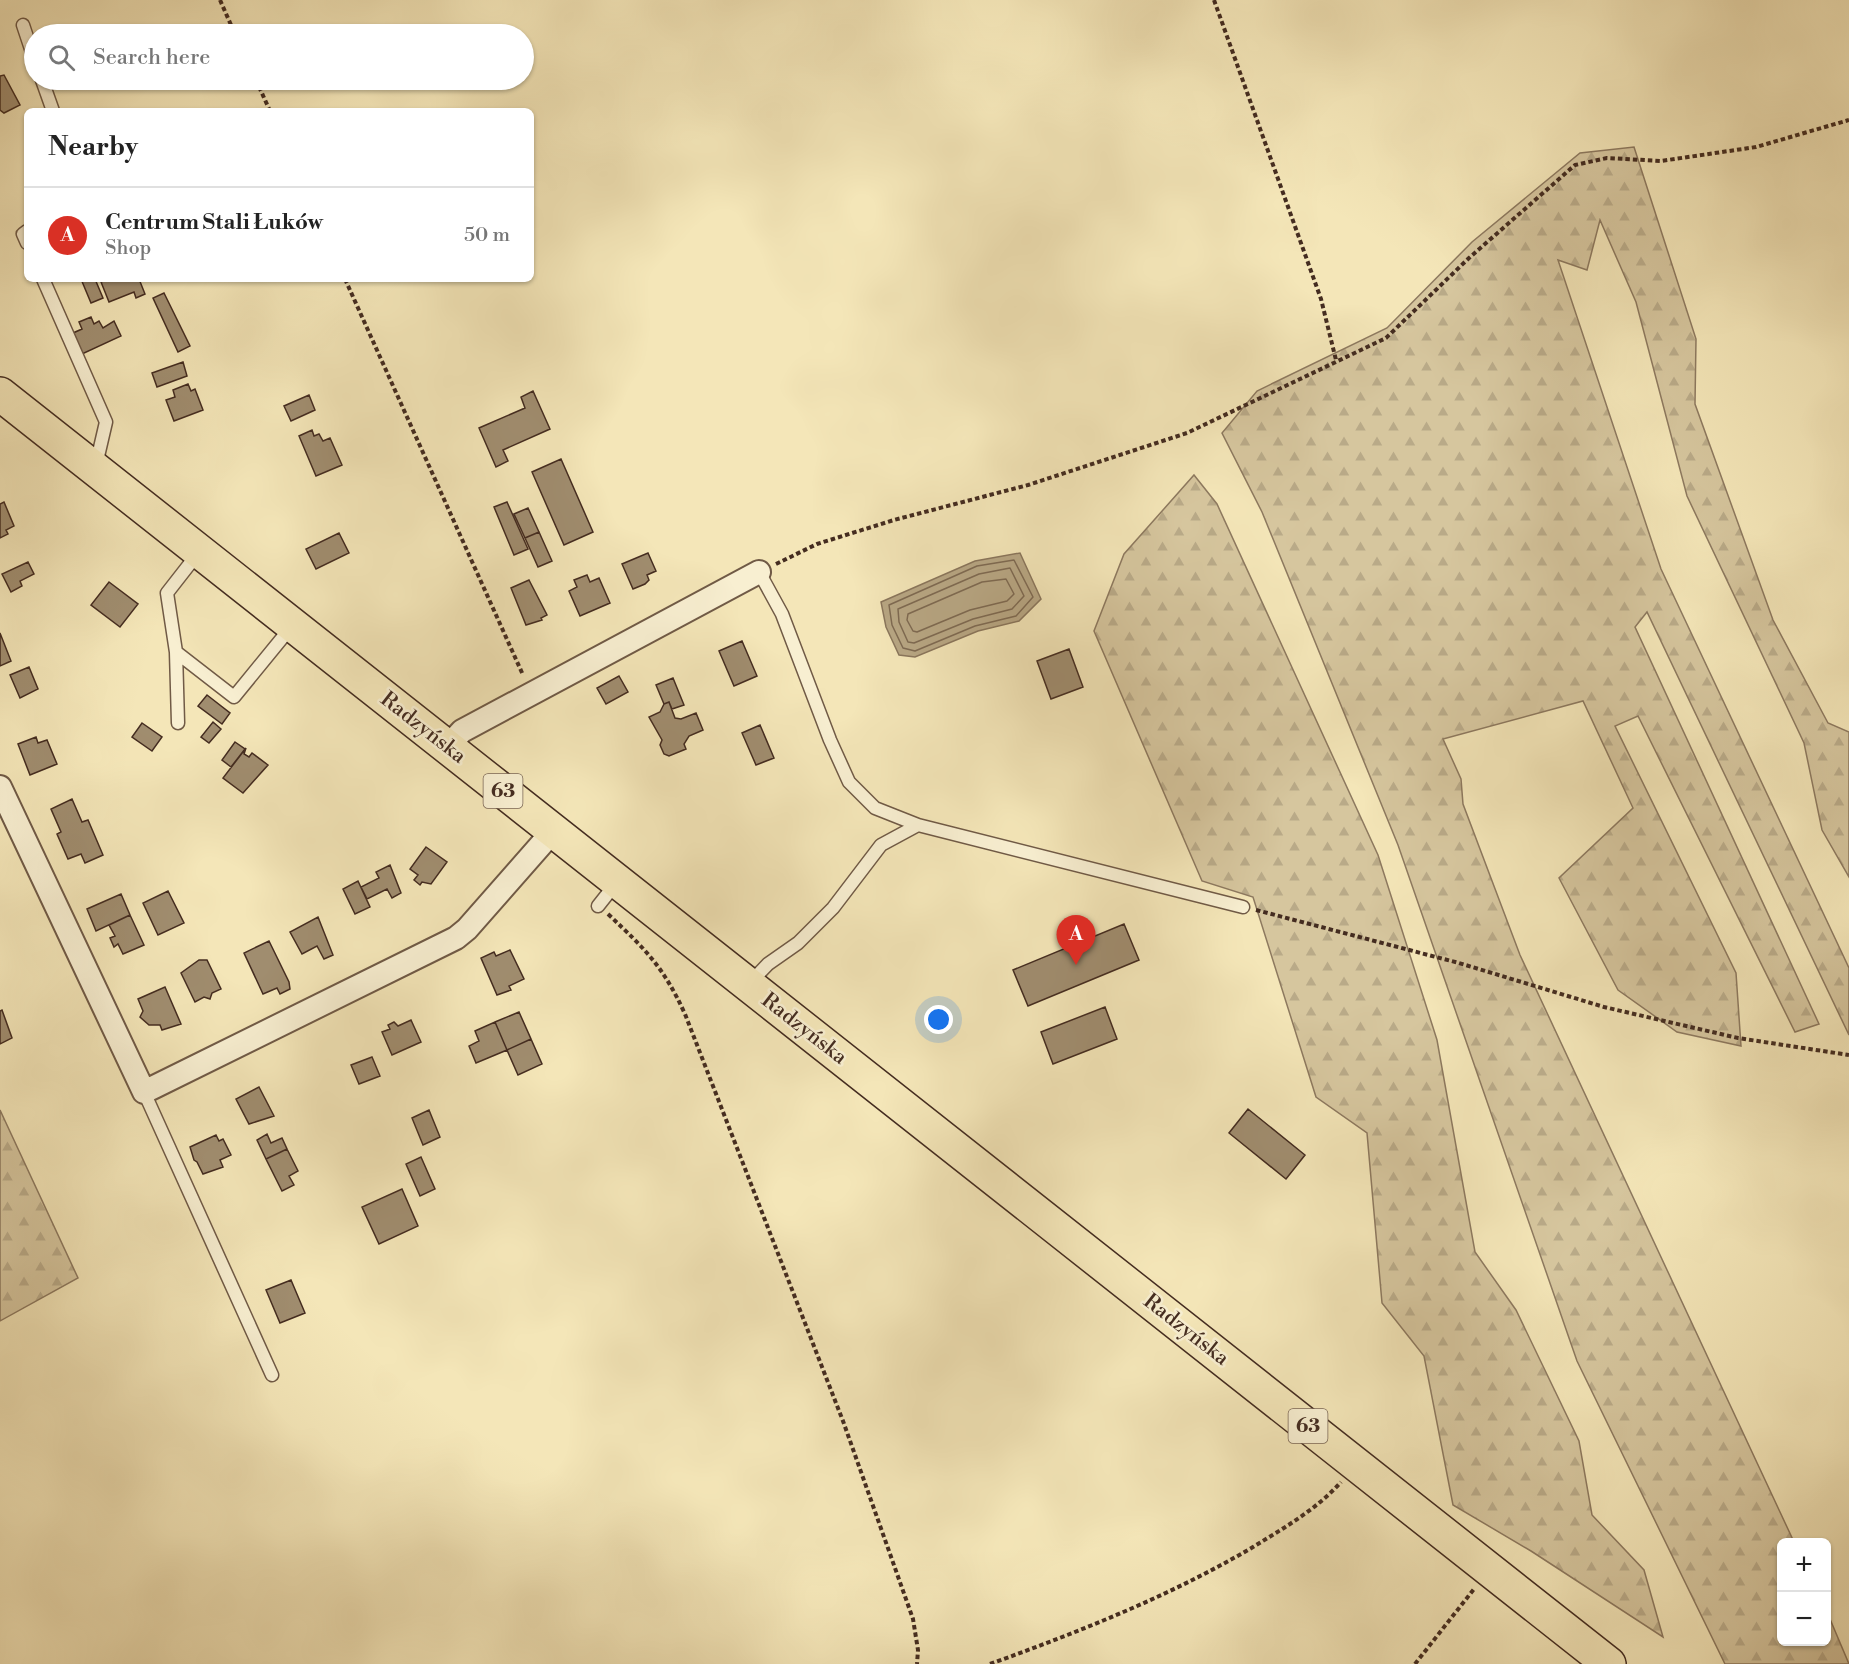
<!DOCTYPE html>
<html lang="en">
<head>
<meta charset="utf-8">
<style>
  :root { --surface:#fff; --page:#f6f6f6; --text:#222; --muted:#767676; --line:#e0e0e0; --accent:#d93025 }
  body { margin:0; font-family:"Libre Bodoni",serif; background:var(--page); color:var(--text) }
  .controls { position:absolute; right:18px; bottom:18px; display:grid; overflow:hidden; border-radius:9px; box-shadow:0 2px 4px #0004 }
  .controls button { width:54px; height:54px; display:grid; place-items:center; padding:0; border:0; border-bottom:2px solid var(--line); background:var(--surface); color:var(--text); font:30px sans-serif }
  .you { position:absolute; left:939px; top:1020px; width:21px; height:21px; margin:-15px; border:4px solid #fff; border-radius:50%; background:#1a73e8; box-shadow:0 0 0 9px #1a73e833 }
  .badge { display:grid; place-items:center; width:39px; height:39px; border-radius:50%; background:var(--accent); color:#fff; font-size:20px; font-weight:700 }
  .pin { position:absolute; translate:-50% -50px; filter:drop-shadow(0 2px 3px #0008) }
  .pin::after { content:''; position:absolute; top:32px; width:21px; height:18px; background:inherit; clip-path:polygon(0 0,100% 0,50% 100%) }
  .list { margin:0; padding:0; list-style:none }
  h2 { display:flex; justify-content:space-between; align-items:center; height:78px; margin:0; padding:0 24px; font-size:26px }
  h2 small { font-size:20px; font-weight:400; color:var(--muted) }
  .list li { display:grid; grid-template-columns:39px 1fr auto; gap:18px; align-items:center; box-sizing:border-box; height:96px; padding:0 24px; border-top:2px solid var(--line) }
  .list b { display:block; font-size:22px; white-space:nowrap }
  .list p { margin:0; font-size:20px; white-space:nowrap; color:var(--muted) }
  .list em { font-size:20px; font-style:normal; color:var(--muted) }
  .icon { flex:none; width:33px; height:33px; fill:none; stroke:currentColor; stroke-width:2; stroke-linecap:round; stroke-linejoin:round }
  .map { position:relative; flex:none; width:1849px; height:1664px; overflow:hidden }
  .search { position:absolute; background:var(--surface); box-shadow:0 2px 4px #0004; left:24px; top:24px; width:510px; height:66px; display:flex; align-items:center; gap:15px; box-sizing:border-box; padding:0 21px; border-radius:33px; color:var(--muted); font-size:22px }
  .panel { position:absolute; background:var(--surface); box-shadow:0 2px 4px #0004; left:24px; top:108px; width:510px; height:174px; border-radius:9px }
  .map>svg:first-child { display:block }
  .forest { fill:url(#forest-firs); stroke:#8d795f; stroke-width:1.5 }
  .water { fill:#b8a784; stroke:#8a765c; stroke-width:1.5 }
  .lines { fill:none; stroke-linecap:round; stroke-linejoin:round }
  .shore { stroke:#7e6a52; stroke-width:1.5 }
  .building { fill:#a08d6f; stroke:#442c20; stroke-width:1.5 }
  .lane-casing { stroke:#705a46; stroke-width:15 }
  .street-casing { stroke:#705a46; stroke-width:26 }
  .primary-casing { stroke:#442c20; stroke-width:36 }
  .path { stroke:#442c20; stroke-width:4; stroke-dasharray:4.5 3; stroke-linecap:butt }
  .lane { stroke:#f8efd1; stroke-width:12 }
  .street { stroke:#f8efd1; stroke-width:22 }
  .primary { stroke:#f4e6b8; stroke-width:33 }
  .labels { text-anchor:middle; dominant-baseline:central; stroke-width:5; stroke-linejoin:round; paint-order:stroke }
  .shield { fill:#f8efd1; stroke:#7a6655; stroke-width:1.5 }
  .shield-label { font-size:20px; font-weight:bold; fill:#442c20 }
  .street-label { font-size:21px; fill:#442c20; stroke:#f8efd1 }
</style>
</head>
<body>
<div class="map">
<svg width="1849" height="1664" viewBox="0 0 1849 1664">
  <defs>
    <pattern id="forest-firs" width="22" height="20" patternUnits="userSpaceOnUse" patternTransform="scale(1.5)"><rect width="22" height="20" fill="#d6c69e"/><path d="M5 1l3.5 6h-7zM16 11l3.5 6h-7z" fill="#b9aa88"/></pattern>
  </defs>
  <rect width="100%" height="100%" fill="#f4e6b8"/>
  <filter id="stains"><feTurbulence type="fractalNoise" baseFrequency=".00333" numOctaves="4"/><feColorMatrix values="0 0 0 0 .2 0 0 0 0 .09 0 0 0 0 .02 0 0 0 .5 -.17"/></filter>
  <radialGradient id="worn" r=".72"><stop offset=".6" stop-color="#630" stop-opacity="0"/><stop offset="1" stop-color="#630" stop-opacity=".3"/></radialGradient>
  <path class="forest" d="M 1634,147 L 1696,339 L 1695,404 L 1773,620 L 1828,723 L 1849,732 L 1849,877 L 1822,830 L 1804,743 L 1687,496 L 1636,302 L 1600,220 L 1587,270 L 1558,260 L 1661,569 L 1849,968 L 1849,1035 L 1647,612 L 1635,627 L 1819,1024 L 1795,1032 L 1638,716 L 1615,726 L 1736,973 L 1741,1046 L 1677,1032 L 1618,990 L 1559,878 L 1633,808 L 1583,701 L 1443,739 L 1461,779 L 1463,804 L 1520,955 L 1794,1542 L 1782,1542 L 1782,1642 L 1826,1642 L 1827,1612 L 1849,1664 L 1725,1664 L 1577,1361 L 1398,845 L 1262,512 L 1222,433 L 1257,391 L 1387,328 L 1472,242 L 1580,153 Z
    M 1194,475 L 1217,504 L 1378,855 L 1437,1040 L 1475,1252 L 1516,1310 L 1579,1441 L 1592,1515 L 1644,1570 L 1663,1637 L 1531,1551 L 1453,1505 L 1424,1356 L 1382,1303 L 1367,1133 L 1316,1097 L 1253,897 L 1202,881 L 1094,631 L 1124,554 Z
    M 0,1110 L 78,1278 L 0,1321 Z"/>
  <path class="water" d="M 1020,553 L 1041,599 L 1019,621 L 978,631 L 915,657 L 899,655 L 886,627 L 881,602 L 975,561 Z"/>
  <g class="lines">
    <path class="shore" d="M 1014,560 L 1033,597 L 1016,616 L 975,626 L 915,651 L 903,648 L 892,625 L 889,605 L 977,566 Z
      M 1010,568 L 1024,596 L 1012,609 L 973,619 L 914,643 L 908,642 L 899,622 L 898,609 L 979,574 Z
      M 1006,579 L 1014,594 L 1007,601 L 970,610 L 917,632 L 913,631 L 907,620 L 908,614 L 982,582 Z"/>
  </g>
  <path class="building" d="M 4,75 L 20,105 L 4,113 L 0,110 L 0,76 Z
    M 81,279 L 95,279 L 103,298 L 91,303 Z
    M 108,279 L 139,279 L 145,294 L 136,298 L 134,292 L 109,302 L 101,282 Z
    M 164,293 L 190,346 L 178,352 L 153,298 Z
    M 91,317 L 94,324 L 99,321 L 103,328 L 114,321 L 121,336 L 82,354 L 73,333 L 82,329 L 79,322 Z
    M 183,362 L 187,376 L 157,387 L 152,373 Z
    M 188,384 L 191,391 L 195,389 L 203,410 L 174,421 L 166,400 L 175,397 L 173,390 Z
    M 533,391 L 550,429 L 503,450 L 508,461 L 496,467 L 479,428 L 525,408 L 521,397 Z
    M 309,395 L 315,410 L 291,421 L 284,406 Z
    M 312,430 L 314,436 L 319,434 L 323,441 L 330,438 L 342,465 L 316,476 L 299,436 Z
    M 561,459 L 593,532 L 564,545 L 532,472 Z
    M 4,502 L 14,526 L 6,530 L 8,534 L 0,538 L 0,504 Z
    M 507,502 L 528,549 L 514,555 L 494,507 Z
    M 528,508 L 539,532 L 525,538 L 514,514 Z
    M 539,532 L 552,561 L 538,567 L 525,538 Z
    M 339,533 L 349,553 L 316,569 L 306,549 Z
    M 648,553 L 656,571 L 647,575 L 649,580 L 645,584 L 633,589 L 622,564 Z
    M 28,562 L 34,574 L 20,581 L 22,586 L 11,592 L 2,574 Z
    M 587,575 L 590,582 L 599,578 L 610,603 L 580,616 L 569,591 L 577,587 L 574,580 Z
    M 529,580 L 547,615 L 541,618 L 542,620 L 526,625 L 511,588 Z
    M 109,582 L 138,604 L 120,627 L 91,605 Z
    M 0,633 L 11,661 L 0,666 Z
    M 742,641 L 757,676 L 734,686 L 719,651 Z
    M 1069,649 L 1083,687 L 1051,699 L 1037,661 Z
    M 29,667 L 38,689 L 20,698 L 10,675 Z
    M 619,676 L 628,692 L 606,704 L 597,688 Z
    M 673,678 L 684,705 L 672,709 L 669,702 L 664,704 L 656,685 Z
    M 207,695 L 230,713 L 222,724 L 198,706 Z
    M 669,702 L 675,718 L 681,719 L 696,713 L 703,730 L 689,736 L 684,744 L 686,749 L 669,756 L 664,754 L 660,745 L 662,740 L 649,717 L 660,712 L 664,704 Z
    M 213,722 L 221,729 L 209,743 L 201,737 Z
    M 142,723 L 162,737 L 152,751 L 132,737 Z
    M 760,725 L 774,758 L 756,765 L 742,733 Z
    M 36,737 L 38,743 L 47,740 L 57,764 L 30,775 L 18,744 Z
    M 235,742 L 245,749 L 231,767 L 222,760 Z
    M 246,748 L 244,754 L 249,757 L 252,753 L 268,765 L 243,793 L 223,778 Z
    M 72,799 L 82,822 L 88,820 L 103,855 L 85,863 L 81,854 L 68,859 L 57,834 L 61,832 L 51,809 Z
    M 426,847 L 447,862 L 431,884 L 422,882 L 420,885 L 414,880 L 418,875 L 410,869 Z
    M 390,865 L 401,893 L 392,898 L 387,889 L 367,899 L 361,887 L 379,878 L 376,872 Z
    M 358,881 L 370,907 L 355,914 L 343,889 Z
    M 168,891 L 184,923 L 158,935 L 143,903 Z
    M 121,894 L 130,915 L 96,931 L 87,909 Z
    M 130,915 L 144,945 L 123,954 L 118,944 L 114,947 L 110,938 L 115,936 L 109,925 Z
    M 318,917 L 333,955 L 324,959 L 317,946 L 302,954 L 290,932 Z
    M 1124,924 L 1139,960 L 1028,1006 L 1013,970 Z
    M 269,941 L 289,982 L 290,989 L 280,994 L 277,988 L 263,994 L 244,953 Z
    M 510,950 L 524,979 L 509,986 L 511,990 L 497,995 L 481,958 L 494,952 L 496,956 Z
    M 199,960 L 207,960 L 221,989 L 212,993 L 210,999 L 204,997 L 195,1002 L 181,973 Z
    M 165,987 L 181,1024 L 162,1030 L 160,1025 L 149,1025 L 140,1017 L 143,1011 L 138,999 Z
    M 1105,1007 L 1117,1039 L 1053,1064 L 1041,1032 Z
    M 2,1010 L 12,1038 L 0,1044 L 0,1011 Z
    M 519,1012 L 531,1039 L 507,1050 L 495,1022 Z
    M 411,1020 L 421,1042 L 392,1055 L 382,1032 L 390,1029 L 388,1025 L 394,1022 L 398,1026 Z
    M 495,1022 L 507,1050 L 476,1063 L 469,1046 L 479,1041 L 475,1031 Z
    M 531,1039 L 542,1064 L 518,1075 L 507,1050 Z
    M 372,1057 L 380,1076 L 359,1084 L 351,1065 Z
    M 259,1087 L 274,1116 L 249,1124 L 236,1099 Z
    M 1248,1109 L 1305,1155 L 1286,1179 L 1229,1133 Z
    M 429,1110 L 440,1137 L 423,1145 L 412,1118 Z
    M 267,1134 L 271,1143 L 282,1138 L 287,1149 L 266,1159 L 257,1140 Z
    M 216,1135 L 219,1141 L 223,1139 L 231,1155 L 220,1160 L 223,1167 L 203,1174 L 197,1162 L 194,1160 L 190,1147 Z
    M 287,1149 L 298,1171 L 289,1176 L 294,1185 L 282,1191 L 266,1159 Z
    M 421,1157 L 435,1189 L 420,1196 L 406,1164 Z
    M 402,1189 L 418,1226 L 379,1244 L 362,1207 Z
    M 291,1280 L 305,1313 L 280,1323 L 266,1290 Z"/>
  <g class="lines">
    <defs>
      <path id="lane" d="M 23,25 L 34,58
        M 42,80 L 53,111
        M 27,231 L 23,234 L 27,243
        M 43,279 L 106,422 L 96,465
        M 759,572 L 782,614 L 830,740 L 849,782 L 875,808 L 918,825 L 1243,907
        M 176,652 L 234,697 L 292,626
        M 178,723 L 176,652 L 167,593 L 199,552
        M 598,906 L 617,882
        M 749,984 L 768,964 L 798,943 L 833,908 L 881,845 L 918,825
        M 144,1092 L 272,1375"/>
      <path id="street" d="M 447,747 L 462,731 L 759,572
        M 0,787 L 144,1092 L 456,938 L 467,929 L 554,830"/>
      <path id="primary" d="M 0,394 L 1609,1664"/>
    </defs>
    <use href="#lane" class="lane-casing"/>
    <use href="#street" class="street-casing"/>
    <use href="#primary" class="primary-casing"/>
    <path class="path" d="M 220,0 L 235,34
      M 1214,0 L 1321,299 L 1336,360
      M 256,80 L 270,111
      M 345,279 L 523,675
      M 776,564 L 817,544 L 894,520 L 1028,485 L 1187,433 L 1386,338 L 1469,258 L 1575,165 L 1607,158 L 1661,161 L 1756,147 L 1849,120
      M 1256,910 L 1459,963 L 1604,1007 L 1738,1038 L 1849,1055
      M 608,914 C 646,950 663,966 685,1014 L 843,1421 L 913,1619 L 918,1650 L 917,1664
      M 990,1664 C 1081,1631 1170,1596 1253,1547 C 1284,1528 1317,1509 1341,1482
      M 1415,1664 L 1474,1589"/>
    <use href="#lane" class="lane"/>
    <use href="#street" class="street"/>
    <use href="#primary" class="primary"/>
  </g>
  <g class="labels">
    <g class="shield">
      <rect x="483.5" y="774" width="39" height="34" rx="4.5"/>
      <rect x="1288.5" y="1409" width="39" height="34" rx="4.5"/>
    </g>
    <g class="shield-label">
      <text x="503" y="791">63</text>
      <text x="1308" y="1426">63</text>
    </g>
    <g class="street-label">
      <text transform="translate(423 728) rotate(38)">Radzyńska</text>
      <text transform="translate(804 1029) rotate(38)">Radzyńska</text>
      <text transform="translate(1186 1330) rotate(38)">Radzyńska</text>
    </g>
  </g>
  <rect width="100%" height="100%" filter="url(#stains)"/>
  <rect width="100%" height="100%" fill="url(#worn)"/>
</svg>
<div class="controls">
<button>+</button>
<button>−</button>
</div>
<div class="you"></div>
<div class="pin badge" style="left:1076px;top:965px">A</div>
<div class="search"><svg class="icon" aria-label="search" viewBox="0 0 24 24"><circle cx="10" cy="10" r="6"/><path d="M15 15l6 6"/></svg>Search here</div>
<section class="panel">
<h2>Nearby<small></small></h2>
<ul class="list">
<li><span class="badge">A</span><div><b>Centrum Stali Łuków</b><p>Shop</p></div><em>50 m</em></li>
</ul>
</section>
</div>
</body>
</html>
